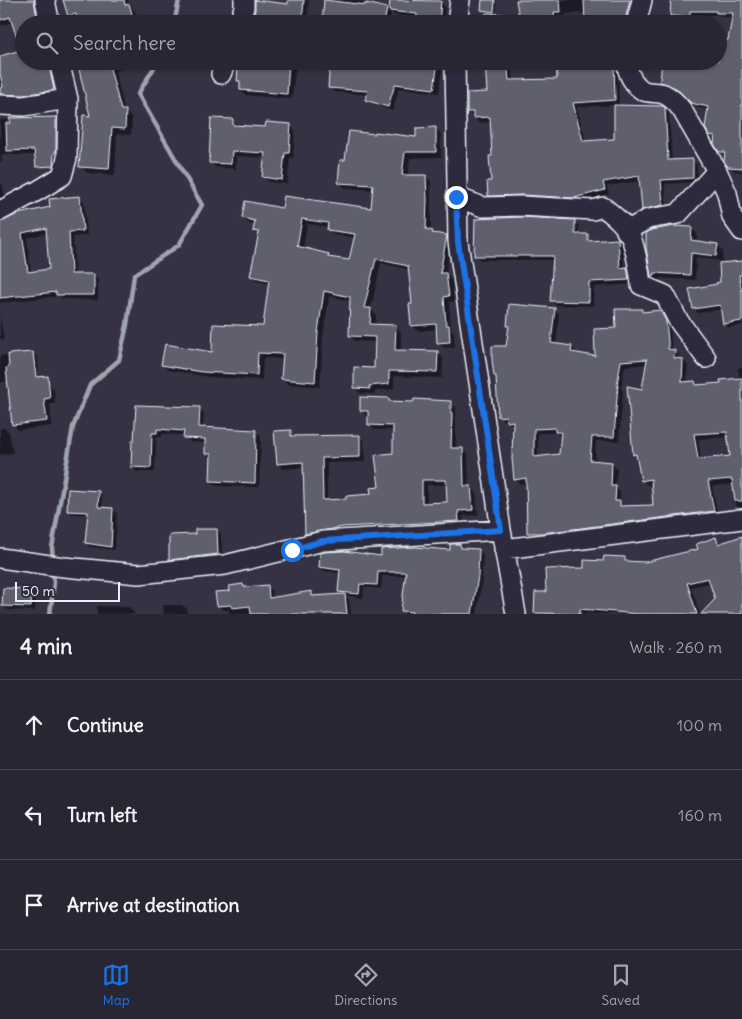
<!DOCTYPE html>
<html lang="en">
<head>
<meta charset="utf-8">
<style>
  :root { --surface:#282633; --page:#302e3b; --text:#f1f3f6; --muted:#a5a5ac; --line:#44434e; --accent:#1a73e8 }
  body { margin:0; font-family:Delius,sans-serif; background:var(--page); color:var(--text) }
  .scale { position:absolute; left:15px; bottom:12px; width:105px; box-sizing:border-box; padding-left:5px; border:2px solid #e8f1f8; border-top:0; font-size:14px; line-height:18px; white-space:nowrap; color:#e8f1f8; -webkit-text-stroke:4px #2f2a3d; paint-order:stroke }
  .stop { position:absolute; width:15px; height:15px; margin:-11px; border:4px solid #1a73e8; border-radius:50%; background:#fff }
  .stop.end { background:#1a73e8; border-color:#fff; box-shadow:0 1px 5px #0008 }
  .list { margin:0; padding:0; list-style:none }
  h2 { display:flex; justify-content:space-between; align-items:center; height:65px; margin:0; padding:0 20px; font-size:21px }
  h2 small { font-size:16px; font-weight:400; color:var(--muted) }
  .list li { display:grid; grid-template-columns:32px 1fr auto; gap:15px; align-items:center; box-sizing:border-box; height:90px; padding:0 20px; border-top:1px solid var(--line) }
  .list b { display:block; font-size:19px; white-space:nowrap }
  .list em { font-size:16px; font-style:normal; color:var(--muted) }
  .icon { flex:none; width:28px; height:28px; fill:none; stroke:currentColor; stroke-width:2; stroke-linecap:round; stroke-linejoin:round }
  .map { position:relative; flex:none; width:742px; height:614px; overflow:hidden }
  .search { position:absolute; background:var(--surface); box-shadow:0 1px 4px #0004; left:15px; right:15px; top:15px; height:55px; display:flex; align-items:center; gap:12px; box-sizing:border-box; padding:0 18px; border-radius:28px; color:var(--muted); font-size:19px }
  .sheet { height:335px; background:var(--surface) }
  nav { display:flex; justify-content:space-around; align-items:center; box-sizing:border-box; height:70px; border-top:1px solid var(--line); background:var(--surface); font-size:14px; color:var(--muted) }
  nav a { display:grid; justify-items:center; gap:2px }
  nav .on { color:var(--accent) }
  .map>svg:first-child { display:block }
  .shadow { fill:#0007; fill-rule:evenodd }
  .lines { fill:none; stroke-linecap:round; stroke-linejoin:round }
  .stream { stroke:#a0a4af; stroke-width:4.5 }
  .building { fill:#605e6e; stroke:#e8f1f8; fill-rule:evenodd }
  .minor-casing { stroke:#e8f1f8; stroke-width:22 }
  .minor { stroke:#2f2a3d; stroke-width:19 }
  .route { stroke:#1a73e8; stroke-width:6 }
</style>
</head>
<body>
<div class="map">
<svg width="742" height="614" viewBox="0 0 742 614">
  <rect width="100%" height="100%" fill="#363244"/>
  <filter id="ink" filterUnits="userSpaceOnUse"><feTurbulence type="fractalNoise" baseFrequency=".02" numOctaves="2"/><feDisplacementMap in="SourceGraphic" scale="10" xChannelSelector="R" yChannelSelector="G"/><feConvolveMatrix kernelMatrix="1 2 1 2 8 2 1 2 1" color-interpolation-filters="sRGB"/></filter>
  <g filter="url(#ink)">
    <path class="shadow" d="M 0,0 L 37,0 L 42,24 L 24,24 L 24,61 L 54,61 L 58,94 L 0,100 L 0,57 L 22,51 L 13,22 L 0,26 L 0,21 L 17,16 L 16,14 L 0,19 Z
      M 64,0 L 128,0 L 130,6 L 135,11 L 138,24 L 81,24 L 80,20 L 75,22 L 69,15 Z
      M 290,0 L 309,0 L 307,24 L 256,24 L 253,21 L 289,5 Z
      M 333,0 L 364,0 L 363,4 L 386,9 L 390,13 L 391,0 L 440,0 L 445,7 L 444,24 L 410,24 L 411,17 L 395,15 L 391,12 L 389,24 L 323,24 Z
      M 483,0 L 497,0 L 496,15 L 520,17 L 517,0 L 637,0 L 630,24 L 610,22 L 610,24 L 586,24 L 586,13 L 565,14 L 566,16 L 558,17 L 559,24 L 487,24 L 487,12 L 483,10 Z
      M 672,0 L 742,0 L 742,172 L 734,171 L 729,166 L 726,157 L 720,151 L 716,140 L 710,134 L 709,110 L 697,107 L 682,92 L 667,86 L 662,81 L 718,61 L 729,41 L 733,17 L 722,17 L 720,15 L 694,15 L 694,21 L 676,20 L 672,16 Z
      M 78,61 L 127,61 L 128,67 L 115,71 L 125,111 L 132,118 L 131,135 L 117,134 L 115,175 L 87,173 L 81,166 L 92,117 Z
      M 272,61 L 296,61 L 292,99 L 246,95 L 241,90 L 241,83 L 238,80 Z
      M 331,61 L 443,61 L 439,93 L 399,88 L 393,111 L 372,104 L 367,100 L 368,95 L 334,92 L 330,87 Z
      M 486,61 L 511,61 L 513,81 L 559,80 L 558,61 L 613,61 L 618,66 L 619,107 L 664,109 L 669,114 L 672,161 L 692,160 L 697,165 L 698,182 L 665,184 L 667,210 L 647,214 L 643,209 L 640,181 L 607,186 L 609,194 L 580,202 L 494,200 L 489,195 L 492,182 L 492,122 L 479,123 L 468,112 L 489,93 ZM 616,105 L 616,140 L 586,142 L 577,107 Z
      M 56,118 L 60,123 L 59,160 L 41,161 L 36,155 L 1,155 L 2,162 L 0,162 L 0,120 Z
      M 233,121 L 239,127 L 267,128 L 290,125 L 295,131 L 293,158 L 290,157 L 287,184 L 269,182 L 264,177 L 266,158 L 236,156 L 236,169 L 215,167 L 210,162 Z
      M 435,128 L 441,134 L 441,157 L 410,158 L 408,176 L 425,176 L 431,181 L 431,232 L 434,235 L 446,236 L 451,241 L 446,274 L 451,279 L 454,302 L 449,302 L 451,329 L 454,332 L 455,347 L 444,348 L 438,342 L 438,329 L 418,331 L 412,325 L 414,305 L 410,270 L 381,263 L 371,309 L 376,315 L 376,326 L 396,326 L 401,332 L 401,351 L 437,353 L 443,358 L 442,378 L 394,376 L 394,389 L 375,391 L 375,394 L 360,393 L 355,388 L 375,369 L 376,342 L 355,341 L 350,335 L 352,301 L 329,296 L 323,338 L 320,387 L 288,384 L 282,378 L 284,359 L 263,358 L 262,380 L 209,377 L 168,370 L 163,365 L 214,353 L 264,328 L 270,284 L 257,281 L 252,276 L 260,236 L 254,231 L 255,225 L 249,224 L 243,218 L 283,210 L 372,210 L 374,190 L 345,188 L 340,182 L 346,161 L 418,138 ZM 307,224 L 329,227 L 329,230 L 334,235 L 356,238 L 350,262 L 332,259 L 328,255 L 303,249 Z
      M 0,182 L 3,185 L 5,203 L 0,206 Z
      M 79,197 L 84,202 L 87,235 L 73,237 L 75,275 L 94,275 L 98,280 L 98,300 L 62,299 L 59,296 L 0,303 L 0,223 ZM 47,233 L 50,270 L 31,273 L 27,238 Z
      M 574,221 L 579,226 L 579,236 L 587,236 L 592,242 L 618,240 L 623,245 L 624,269 L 627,268 L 631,273 L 633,284 L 594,287 L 593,306 L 556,305 L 551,300 L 554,260 L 480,260 L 475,255 Z
      M 691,228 L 697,234 L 697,242 L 717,245 L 723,251 L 722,261 L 696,258 L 695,280 L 660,278 L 660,282 L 658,282 L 652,276 Z
      M 742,262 L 742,325 L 729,328 L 724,323 L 722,309 L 698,313 L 694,309 Z
      M 554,309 L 559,314 L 556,345 L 571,347 L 576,352 L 576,354 L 597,357 L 617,330 L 642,310 L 645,313 L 660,311 L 665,316 L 670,327 L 672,351 L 679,356 L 679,360 L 683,360 L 688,365 L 687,383 L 695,382 L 699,386 L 722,384 L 740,379 L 738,368 L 742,367 L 742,510 L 736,505 L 734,484 L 712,486 L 718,516 L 533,537 L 528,532 L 527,483 L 520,484 L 515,479 L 514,426 L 507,421 L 504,421 L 500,417 L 510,328 L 508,326 ZM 647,364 L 634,454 L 638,458 L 642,480 L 647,485 L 652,484 L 654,506 L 624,507 L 620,503 L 620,492 L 615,487 L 617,469 L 612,464 L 595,462 L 596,441 L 619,441 L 623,390 L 621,389 L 625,366 ZM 538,433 L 557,433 L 561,437 L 560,455 L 538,458 ZM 729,437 L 731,457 L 701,460 L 698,439 Z
      M 0,316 L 4,339 L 0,339 Z
      M 33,353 L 38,358 L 39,372 L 0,383 L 0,356 Z
      M 49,384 L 54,390 L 55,404 L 50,404 L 52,426 L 18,430 L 13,424 Z
      M 388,399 L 392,402 L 451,402 L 456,407 L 456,449 L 462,449 L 468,454 L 469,487 L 476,492 L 478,515 L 463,516 L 464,526 L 311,539 L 306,533 L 305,467 L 283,469 L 278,464 L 290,431 L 296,436 L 359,436 L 364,441 L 365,462 L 327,463 L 327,501 L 347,500 L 372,496 L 381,489 L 394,454 L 394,430 L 374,430 L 369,424 L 369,416 L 367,416 L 362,411 ZM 427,485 L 447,485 L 448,503 L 427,504 Z
      M 137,407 L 199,408 L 204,413 L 203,429 L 256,431 L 261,436 L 259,487 L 216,486 L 211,481 L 211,459 L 206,454 L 206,443 L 190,442 L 185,437 L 185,435 L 162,434 L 162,437 L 156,437 L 155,472 L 137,472 L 132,467 L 136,441 Z
      M 0,428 L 4,428 L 9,432 L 13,453 L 0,455 Z
      M 98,492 L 102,496 L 102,508 L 113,509 L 117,513 L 115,550 L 90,547 L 86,543 L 89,515 L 72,514 L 68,510 Z
      M 216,530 L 221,534 L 222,558 L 175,563 L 171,559 L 196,535 Z
      M 715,538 L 720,544 L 742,538 L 742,614 L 702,614 L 717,600 L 711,583 L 691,587 L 700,614 L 537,614 L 536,612 L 547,594 L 585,569 L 605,562 L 625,558 L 629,562 L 645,563 L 699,550 Z
      M 460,545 L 464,550 L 478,550 L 483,554 L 482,581 L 477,614 L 406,614 L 402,610 L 406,576 L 382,576 L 381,589 L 364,587 L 363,598 L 346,596 L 349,600 L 351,614 L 229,614 L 229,610 L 223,610 L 218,605 L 231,592 L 243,586 L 246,588 L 267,586 L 272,591 L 273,598 L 311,593 L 316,597 L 343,595 L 339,592 L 341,573 L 324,571 L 320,566 L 383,557 L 451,551 Z
      M 31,590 L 36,594 L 35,611 L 8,610 L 3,606 Z
      M 163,605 L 182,605 L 187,609 L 187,614 L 164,614 Z
      M 97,606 L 129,607 L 135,614 L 97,614 Z"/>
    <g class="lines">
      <path class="stream" d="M 174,24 L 179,0
        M 53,560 L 52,548 L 73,427 L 90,385 L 119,360 L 127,325 L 134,275 L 179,245 L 202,205 L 138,94 L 158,61
        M 50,614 L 54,583 L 53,570"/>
    </g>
    <path class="building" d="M 0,0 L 34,0 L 38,24 L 24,24 L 24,61 L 48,61 L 54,90 L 23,95 L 0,94 L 0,88 L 3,87 L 0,74 L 0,56 L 21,50 L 10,17 L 0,20 Z
      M 63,0 L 124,0 L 125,5 L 129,4 L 135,24 L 79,24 L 76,14 L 68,16 Z
      M 255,0 L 288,4 L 288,0 L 304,0 L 302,21 L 290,19 L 290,24 L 283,24 L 252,21 L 255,10 Z
      M 324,0 L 366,5 L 366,3 L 387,8 L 384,24 L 322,24 Z
      M 390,0 L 441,1 L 439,24 L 416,24 L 417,14 L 389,11 Z
      M 482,0 L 495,0 L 494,12 L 481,10 Z
      M 516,0 L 560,0 L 561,12 L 554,12 L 555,24 L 520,24 Z
      M 584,0 L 630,0 L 625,20 L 606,18 L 606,24 L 585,24 Z
      M 671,0 L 742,0 L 742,168 L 728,167 L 724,161 L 725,152 L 719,152 L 714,144 L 715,136 L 709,135 L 705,128 L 708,107 L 691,103 L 676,88 L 660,82 L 662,61 L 718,61 L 718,39 L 728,40 L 733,13 L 716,13 L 716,11 L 690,11 L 690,17 L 670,16 Z
      M 486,13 L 518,15 L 518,24 L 485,24 Z
      M 77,61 L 108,61 L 121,110 L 126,110 L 125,129 L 112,128 L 109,169 L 79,167 L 83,115 L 90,116 Z
      M 240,61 L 289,61 L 287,94 L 240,90 L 240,81 L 237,81 L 238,66 L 240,66 Z
      M 330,61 L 438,61 L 434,89 L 395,84 L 388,107 L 365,100 L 368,91 L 328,88 Z
      M 485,61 L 507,61 L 509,80 L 557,79 L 556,61 L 578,61 L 579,63 L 614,61 L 615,100 L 573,103 L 583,141 L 614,139 L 614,105 L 663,106 L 665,108 L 668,160 L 693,159 L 693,178 L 661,180 L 663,205 L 642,210 L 639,176 L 603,182 L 605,190 L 574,198 L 522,195 L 488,196 L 487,181 L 491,181 L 489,156 L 492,156 L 490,117 L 473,118 L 473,112 L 467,112 L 467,93 L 487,92 Z
      M 56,117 L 56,152 L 54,153 L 53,166 L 36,167 L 34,150 L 7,151 L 6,123 L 11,123 L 9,118 Z
      M 211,118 L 233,119 L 233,125 L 265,127 L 266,122 L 291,124 L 289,153 L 285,153 L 282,180 L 262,177 L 265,153 L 232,151 L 231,164 L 209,163 Z
      M 436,127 L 436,152 L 405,152 L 402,175 L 426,175 L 427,200 L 426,229 L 433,231 L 432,233 L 447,235 L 440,273 L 446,273 L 449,296 L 444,297 L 446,325 L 449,325 L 450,342 L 437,343 L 436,324 L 411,326 L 409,304 L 412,304 L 408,266 L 376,259 L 364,308 L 371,308 L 370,324 L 396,325 L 395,350 L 438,351 L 437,372 L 389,371 L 389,384 L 369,386 L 370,389 L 354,388 L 354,367 L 374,368 L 375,337 L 349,336 L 350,297 L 324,291 L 318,332 L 315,382 L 281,379 L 283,354 L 258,353 L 257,375 L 202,372 L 161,365 L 165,344 L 212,352 L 213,324 L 263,326 L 269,280 L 250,276 L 259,232 L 253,231 L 255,221 L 242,218 L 245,201 L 282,208 L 284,196 L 371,208 L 373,185 L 338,183 L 340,160 L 345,160 L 349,131 L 375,134 L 375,132 L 416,137 L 416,128 ZM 302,219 L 328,223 L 327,230 L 355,234 L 349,260 L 328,257 L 329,254 L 297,246 Z
      M 80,196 L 83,231 L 69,232 L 71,274 L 94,274 L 94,295 L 56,295 L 56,292 L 0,298 L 0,222 L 18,214 L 50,207 L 49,199 ZM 46,228 L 49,269 L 28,272 L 22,233 Z
      M 521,217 L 575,220 L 575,234 L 588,234 L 588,241 L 618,239 L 620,268 L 627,267 L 629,280 L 589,282 L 589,302 L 550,301 L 553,256 L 474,256 L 475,219 Z
      M 674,226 L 692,227 L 691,240 L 718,244 L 716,256 L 691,253 L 690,275 L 655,273 L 654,276 L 651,276 L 646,248 L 646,233 L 652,230 Z
      M 742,261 L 742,275 L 739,275 L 742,293 L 742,321 L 723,324 L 720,305 L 693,309 L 689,289 L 717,284 L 716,283 L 720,282 L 719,263 Z
      M 509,304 L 555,308 L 551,343 L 572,346 L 571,352 L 595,356 L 594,329 L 616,328 L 615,309 L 642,309 L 642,312 L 660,310 L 666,321 L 668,341 L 668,349 L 675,350 L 674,358 L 683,359 L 682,382 L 695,381 L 696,385 L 721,383 L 720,380 L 742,378 L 742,501 L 735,501 L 732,479 L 708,481 L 714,511 L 542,533 L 527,533 L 526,478 L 514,480 L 512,459 L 513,421 L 507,422 L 506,416 L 498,417 L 496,376 L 494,376 L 492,360 L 492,346 L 506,346 L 509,326 L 507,326 ZM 647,359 L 642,389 L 627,386 L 633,455 L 636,454 L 641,481 L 651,479 L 653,505 L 620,506 L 620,501 L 615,501 L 616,486 L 611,486 L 612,462 L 590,460 L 592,437 L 614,437 L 618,384 L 617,384 L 621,361 ZM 555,428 L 555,432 L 561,432 L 559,454 L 534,457 L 534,429 ZM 727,432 L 730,456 L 698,459 L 694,434 Z
      M 33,352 L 36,377 L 48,376 L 50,398 L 44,399 L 47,421 L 12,425 L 6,368 L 9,367 L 8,354 Z
      M 360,397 L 389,398 L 389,401 L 413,402 L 414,399 L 451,401 L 451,413 L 452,413 L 451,448 L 463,448 L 464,486 L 471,486 L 473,510 L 458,511 L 459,521 L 343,527 L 305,534 L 303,462 L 277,464 L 274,431 L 291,430 L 291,436 L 360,435 L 360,457 L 322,458 L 323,500 L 346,499 L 346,496 L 371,494 L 370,488 L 379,487 L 375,455 L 393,453 L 393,426 L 368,425 L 368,411 L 360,411 ZM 422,480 L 446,480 L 447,502 L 422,503 Z
      M 136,405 L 200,407 L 199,427 L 256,430 L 255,483 L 210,481 L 211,454 L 205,454 L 205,439 L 183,438 L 184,431 L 157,429 L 157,433 L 152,433 L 151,468 L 131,467 L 132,440 L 134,440 Z
      M 68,489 L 99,491 L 98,507 L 113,508 L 111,547 L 85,543 L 88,512 L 67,511 Z
      M 195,529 L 217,529 L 218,554 L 169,560 L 169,535 L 195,534 Z
      M 742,536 L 742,614 L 701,614 L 715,599 L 708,578 L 687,583 L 697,614 L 639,614 L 580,609 L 580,614 L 534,613 L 535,592 L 546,592 L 545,569 L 584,568 L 584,560 L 603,561 L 604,556 L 625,557 L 625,561 L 645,562 L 698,549 L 696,544 L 716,537 L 718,544 Z
      M 450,544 L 460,544 L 461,548 L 479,549 L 478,576 L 472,614 L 412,614 L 412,612 L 401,611 L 406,572 L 378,572 L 377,585 L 360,584 L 359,594 L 338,592 L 340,570 L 319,567 L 320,553 L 325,552 L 344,551 L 381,556 L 381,549 L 415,547 L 450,550 Z
      M 243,584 L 244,587 L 268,585 L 269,598 L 312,591 L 312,596 L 345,594 L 347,614 L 251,614 L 250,606 L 232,608 L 231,605 L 217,606 L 215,592 L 230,591 L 229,586 Z
      M 3,588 L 32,589 L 31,607 L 2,606 Z"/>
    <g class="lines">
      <defs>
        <path id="minor" d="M 45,0 L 50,24
          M 239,24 L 244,7 L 244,0
          M 457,24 L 460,0
          M 636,24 L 642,0
          M 455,61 L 458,242 L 501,530 L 516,614
          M 627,61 C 626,72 634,86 644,91 C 650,93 658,92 664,94 C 672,98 677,103 682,110 L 717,171 L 727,193 L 732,217 L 742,231
          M 221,74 L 226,61
          M 0,105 L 24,106 L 68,99
          M 456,197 L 483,207 L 521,206 L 593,210 L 603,207 C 613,215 624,223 630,235 C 635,246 640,273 641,285 L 665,295 L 678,320 L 706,358
          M 0,211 L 39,190 L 62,176 L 67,158 L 68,99 L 59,61
          M 626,231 L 648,219 L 678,214 L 717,171
          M 504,549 L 742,519
          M 0,558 L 64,567 L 139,574 L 225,565 L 323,541 L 501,530"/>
      </defs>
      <use href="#minor" class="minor-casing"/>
      <use href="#minor" class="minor"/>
    </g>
  </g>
  <g class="lines" filter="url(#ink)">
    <path class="route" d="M 292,550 L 323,541 L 501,530 L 458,242 L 456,197"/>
  </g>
</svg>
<div class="scale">50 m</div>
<div class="stop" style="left:292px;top:550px"></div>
<div class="stop end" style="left:456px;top:197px"></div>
<div class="search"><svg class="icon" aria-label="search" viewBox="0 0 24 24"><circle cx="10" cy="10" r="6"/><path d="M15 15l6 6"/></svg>Search here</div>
</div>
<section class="sheet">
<h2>4 min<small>Walk · 260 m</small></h2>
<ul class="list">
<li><svg class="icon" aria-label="ahead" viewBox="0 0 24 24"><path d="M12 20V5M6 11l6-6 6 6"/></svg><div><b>Continue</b></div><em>100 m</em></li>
<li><svg class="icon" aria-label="left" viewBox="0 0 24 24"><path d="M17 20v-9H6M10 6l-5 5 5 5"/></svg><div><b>Turn left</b></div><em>160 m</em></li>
<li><svg class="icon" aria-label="arrive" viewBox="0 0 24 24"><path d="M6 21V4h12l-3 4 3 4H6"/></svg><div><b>Arrive at destination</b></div></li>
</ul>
</section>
<nav>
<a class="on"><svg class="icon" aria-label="map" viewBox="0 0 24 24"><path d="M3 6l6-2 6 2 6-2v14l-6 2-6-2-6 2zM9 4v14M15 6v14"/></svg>Map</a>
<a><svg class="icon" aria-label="directions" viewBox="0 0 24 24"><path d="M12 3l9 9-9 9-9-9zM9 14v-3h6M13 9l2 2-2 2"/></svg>Directions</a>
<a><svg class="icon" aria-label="saved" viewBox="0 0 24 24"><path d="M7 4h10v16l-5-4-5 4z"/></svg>Saved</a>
</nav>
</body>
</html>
